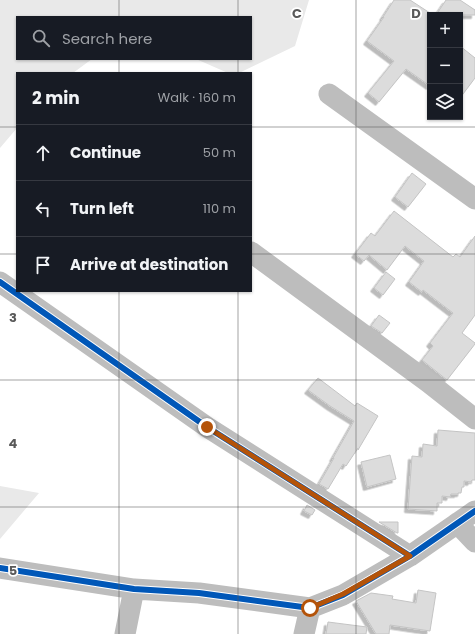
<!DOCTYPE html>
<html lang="en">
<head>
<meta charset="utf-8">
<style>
  :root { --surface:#171b24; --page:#242831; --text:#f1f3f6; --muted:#9ea1a6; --line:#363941 }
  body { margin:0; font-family:Poppins,sans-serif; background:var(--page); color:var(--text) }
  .controls { position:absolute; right:12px; top:12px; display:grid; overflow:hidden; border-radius:0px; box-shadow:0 1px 3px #0004 }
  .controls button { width:36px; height:36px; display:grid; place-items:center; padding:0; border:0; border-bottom:1px solid var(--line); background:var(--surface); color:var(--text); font:20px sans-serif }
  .stop { position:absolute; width:12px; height:12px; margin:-9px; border:3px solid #b45309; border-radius:50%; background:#fff }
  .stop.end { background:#b45309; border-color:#fff; box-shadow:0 1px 4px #0008 }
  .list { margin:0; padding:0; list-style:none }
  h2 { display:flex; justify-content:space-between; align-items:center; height:52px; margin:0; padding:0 16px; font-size:17px }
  h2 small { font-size:13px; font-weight:400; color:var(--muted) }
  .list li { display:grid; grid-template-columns:26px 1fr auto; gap:12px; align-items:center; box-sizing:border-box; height:56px; padding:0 16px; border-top:1px solid var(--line) }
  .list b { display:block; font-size:15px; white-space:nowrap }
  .list em { font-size:13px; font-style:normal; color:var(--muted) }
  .icon { flex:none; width:22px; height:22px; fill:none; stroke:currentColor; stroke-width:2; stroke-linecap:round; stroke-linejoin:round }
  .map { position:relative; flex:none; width:475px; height:634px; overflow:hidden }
  .search { position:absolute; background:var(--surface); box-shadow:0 1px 3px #0004; left:16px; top:16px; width:236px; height:44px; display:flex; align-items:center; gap:10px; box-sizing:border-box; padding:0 14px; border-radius:0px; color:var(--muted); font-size:15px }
  .panel { position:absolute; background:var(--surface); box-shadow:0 1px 3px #0004; left:16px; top:72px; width:236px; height:220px; border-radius:0px }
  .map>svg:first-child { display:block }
  .green { fill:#e9e9e9 }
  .building { fill:#dcdcdc; stroke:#c4c4c4; filter:url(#shadow) }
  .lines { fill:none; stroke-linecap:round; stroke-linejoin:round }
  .minor { stroke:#bdbdbd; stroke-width:21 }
  .cycleway-casing { stroke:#fff; stroke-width:8 }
  .cycleway { stroke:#0057b8; stroke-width:6 }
  .route { stroke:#b45309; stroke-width:5 }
  .grid { fill:none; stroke:#595959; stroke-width:1; stroke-opacity:0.55 }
  .grid-label { font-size:13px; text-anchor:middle; font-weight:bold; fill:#595959; stroke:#fff; stroke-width:3.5; stroke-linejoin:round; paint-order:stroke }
</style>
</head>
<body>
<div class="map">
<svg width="475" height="634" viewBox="0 0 475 634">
  <defs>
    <filter id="shadow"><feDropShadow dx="-3.5" dy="3.5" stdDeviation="0" flood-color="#0004"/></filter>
  </defs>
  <rect width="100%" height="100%" fill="#fff"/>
  <path class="green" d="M 0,0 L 309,0 L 295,46 L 239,73 L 228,73 L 196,59 L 251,59 L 251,17 L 17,17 L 17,59 L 92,59 L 73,73 L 17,73 L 17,128 L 0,148 Z
    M 0,486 L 39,493 L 0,539 Z"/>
  <path class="building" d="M 394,0 L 410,0 L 430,13 L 430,86 L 406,69 L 379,102 L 368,93 L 394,61 L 367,41 L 384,17 L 383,17 Z
    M 446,0 L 460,0 L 475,10 L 475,15 L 436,15 Z
    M 460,46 L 475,58 L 475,78 L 460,98 Z
    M 412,173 L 426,184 L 408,207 L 395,197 Z
    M 394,211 L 453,257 L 456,254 L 460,257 L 475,236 L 475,315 L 462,333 L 475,343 L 475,344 L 447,380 L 422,360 L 433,346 L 430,343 L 453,313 L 423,290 L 422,292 L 409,282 L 424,261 L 405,246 L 387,270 L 369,255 L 364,261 L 355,254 L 371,233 L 375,236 Z
    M 386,272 L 395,279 L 383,295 L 374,288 Z
    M 379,315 L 390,323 L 382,333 L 371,326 Z
    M 318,378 L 355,406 L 357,403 L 378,416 L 358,450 L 358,448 L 346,466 L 343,464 L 328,489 L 319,484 L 334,458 L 333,458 L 354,421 L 330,406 L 308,390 Z
    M 438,430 L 475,433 L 475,480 L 472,480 L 471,482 L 464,481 L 464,487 L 462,487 L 461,493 L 458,493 L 458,494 L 451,494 L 450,497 L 442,496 L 442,503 L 437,503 L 437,511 L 408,509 L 412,456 L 422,457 L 423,444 L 437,446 Z
    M 390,455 L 396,479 L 367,487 L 361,462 Z
    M 307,505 L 315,510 L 312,515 L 304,511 Z
    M 379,522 L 398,522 L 398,533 L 397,533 Z
    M 418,590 L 436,593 L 430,631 L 390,625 L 389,634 L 376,634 L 356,601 L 371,593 L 393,596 L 392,599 L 416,603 Z
    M 328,622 L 367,627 L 366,634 L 326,634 Z"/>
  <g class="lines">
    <path class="minor" d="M 329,94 L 475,199
      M 251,252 L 428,382 L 475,419
      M 0,282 L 207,427 L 410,556
      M 457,523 L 475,542
      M 0,568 L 134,589 L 199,593 L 310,608 L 343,595 L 410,556 L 475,511
      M 125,634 L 134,589
      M 304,634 L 310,608"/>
    <defs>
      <path id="cycleway" d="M 0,282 L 207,427 L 410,556
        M 0,568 L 134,589 L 199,593 L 310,608 L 343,595 L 410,556 L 475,511"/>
    </defs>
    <use href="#cycleway" class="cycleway-casing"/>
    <use href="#cycleway" class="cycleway"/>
  </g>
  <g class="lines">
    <path class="route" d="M 207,427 L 410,556 L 343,594 L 310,608"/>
  </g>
  <path class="grid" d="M 119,0 L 119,17M 238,0 L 238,17M 356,0 L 356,634M 119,59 L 119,73M 238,59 L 238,73M 0,127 L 17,127M 251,127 L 475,127M 0,254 L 17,254M 251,254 L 475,254M 119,291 L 119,634M 238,291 L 238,634M 0,380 L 475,380M 0,507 L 475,507"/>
  <g class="grid-label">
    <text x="297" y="18">C</text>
    <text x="416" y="18">D</text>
    <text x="13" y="322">3</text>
    <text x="13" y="448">4</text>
    <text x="13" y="575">5</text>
  </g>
</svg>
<div class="controls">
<button>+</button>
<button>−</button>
<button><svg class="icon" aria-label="layers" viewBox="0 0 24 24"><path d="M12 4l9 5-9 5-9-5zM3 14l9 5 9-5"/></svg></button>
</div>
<div class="stop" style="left:310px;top:608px"></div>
<div class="stop end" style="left:207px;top:427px"></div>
<div class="search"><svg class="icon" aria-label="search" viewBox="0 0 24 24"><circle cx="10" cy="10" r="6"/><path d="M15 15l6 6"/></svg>Search here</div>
<section class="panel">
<h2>2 min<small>Walk · 160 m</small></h2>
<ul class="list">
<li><svg class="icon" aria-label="ahead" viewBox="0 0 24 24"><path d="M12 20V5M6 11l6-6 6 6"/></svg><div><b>Continue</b></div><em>50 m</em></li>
<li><svg class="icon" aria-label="left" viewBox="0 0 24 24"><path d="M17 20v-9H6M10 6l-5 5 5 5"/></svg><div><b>Turn left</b></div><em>110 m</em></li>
<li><svg class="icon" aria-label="arrive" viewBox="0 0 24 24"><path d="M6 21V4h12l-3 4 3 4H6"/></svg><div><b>Arrive at destination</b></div></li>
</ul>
</section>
</div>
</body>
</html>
